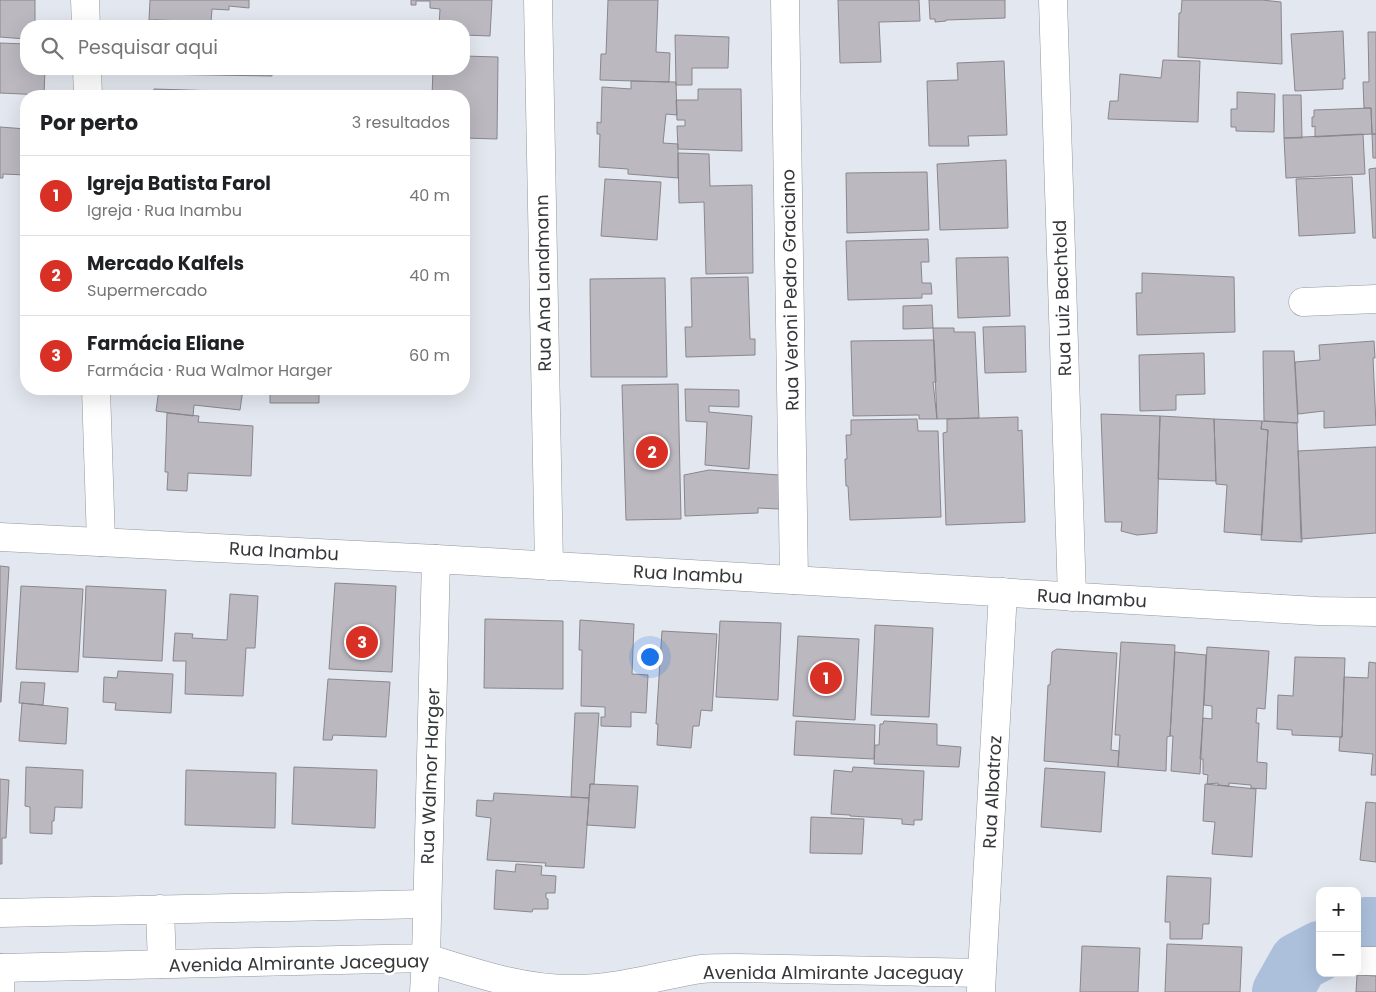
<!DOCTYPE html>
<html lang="pt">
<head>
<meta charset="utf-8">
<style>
  :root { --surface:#fff; --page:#f2f2f2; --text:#202124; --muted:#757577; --line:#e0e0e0; --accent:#d93025 }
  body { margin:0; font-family:Poppins,sans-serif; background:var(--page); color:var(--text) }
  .controls { position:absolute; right:15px; bottom:15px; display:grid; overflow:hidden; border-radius:10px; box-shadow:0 5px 20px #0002 }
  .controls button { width:45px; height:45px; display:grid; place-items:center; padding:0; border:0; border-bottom:1px solid var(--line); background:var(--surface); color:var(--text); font:25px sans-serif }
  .you { position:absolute; left:649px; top:656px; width:18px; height:18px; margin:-12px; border:4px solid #fff; border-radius:50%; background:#1a73e8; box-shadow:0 0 0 8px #1a73e833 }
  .badge { display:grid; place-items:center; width:32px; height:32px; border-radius:50%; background:var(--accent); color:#fff; font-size:16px; font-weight:700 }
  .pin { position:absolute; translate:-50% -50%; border:2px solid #fff; box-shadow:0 1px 5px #0006 }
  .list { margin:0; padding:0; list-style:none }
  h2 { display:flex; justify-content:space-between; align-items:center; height:65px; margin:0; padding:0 20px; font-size:21px }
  h2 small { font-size:16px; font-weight:400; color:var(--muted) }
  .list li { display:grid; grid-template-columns:32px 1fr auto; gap:15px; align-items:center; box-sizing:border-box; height:80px; padding:0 20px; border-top:1px solid var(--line) }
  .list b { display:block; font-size:19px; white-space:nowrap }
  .list p { margin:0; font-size:16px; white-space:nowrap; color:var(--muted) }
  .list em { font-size:16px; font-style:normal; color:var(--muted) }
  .icon { flex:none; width:28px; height:28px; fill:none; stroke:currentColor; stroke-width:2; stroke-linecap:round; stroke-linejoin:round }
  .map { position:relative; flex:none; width:1376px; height:992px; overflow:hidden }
  .search { position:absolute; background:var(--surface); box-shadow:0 5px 20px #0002; left:20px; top:20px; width:450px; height:55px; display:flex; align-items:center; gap:12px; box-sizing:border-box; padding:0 18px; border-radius:20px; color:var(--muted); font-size:19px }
  .panel { position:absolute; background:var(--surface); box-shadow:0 5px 20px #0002; left:20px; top:90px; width:450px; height:305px; border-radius:20px }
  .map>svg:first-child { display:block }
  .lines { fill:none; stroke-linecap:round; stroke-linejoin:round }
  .river { stroke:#acc0dc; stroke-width:60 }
  .building { fill:#bbb8c0; stroke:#89868e }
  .minor-casing { stroke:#93989f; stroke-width:29 }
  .tertiary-casing { stroke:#93989f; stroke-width:29 }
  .secondary-casing { stroke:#93989f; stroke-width:29 }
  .minor { stroke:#fff; stroke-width:28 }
  .tertiary { stroke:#fff; stroke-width:28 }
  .secondary { stroke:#fff; stroke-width:28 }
  .labels { text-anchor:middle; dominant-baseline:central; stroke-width:5; stroke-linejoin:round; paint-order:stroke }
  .street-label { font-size:18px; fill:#35373a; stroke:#fff }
</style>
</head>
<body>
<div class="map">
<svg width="1376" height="992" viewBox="0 0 1376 992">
  <rect width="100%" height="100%" fill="#e3e7ef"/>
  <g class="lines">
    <path class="river" d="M 1357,932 L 1366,927 L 1376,927
      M 1282,992 L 1299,962 L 1320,951"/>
  </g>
  <path class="building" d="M 0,0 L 35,0 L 35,26 L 26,26 L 26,39 L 0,37 Z
    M 150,0 L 249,0 L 249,8 L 229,6 L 229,10 L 212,9 L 211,22 L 149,20 Z
    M 411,0 L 492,0 L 490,36 L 464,35 L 464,26 L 439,26 L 440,9 L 430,8 L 430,1 L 416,1 L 416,5 L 411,5 Z
    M 608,0 L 658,0 L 656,52 L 670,53 L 669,82 L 600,80 L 601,54 L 606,54 Z
    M 838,0 L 919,0 L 920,21 L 879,22 L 881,62 L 840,63 Z
    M 929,0 L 1005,0 L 1005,18 L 946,20 L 946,21 L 935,22 L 935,19 L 930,19 Z
    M 1182,0 L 1262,0 L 1281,2 L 1282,64 L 1178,57 L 1179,13 L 1181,13 Z
    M 153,20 L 273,23 L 273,26 L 153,26 Z
    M 1343,31 L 1345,79 L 1343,79 L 1343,89 L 1295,91 L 1291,34 Z
    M 1368,32 L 1376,32 L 1376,134 L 1372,134 L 1371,108 L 1364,108 L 1363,82 L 1369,82 Z
    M 675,35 L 729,37 L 728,68 L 692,68 L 692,85 L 676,85 Z
    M 0,43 L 26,44 L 26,69 L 45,69 L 44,95 L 0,93 Z
    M 464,56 L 498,57 L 497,139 L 464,138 L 464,96 L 432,96 L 433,69 L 464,69 Z
    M 1163,60 L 1200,61 L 1198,122 L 1108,119 L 1110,101 L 1118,101 L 1120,74 L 1161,78 Z
    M 1004,61 L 1007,135 L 968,136 L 969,146 L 929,146 L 927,81 L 958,80 L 957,63 Z
    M 152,69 L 272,69 L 272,76 L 151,74 Z
    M 631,81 L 676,82 L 677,115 L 666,114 L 663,143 L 678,144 L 678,178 L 628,174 L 628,169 L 599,167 L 600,134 L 597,134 L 597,122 L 601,123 L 602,87 L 631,89 Z
    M 154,89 L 283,93 L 283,96 L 154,96 Z
    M 698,89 L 741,89 L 742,151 L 678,149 L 677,126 L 685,126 L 685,120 L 677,120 L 676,100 L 698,100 Z
    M 1237,92 L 1275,94 L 1274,132 L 1236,131 L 1236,127 L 1231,127 L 1231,109 L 1237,109 Z
    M 1283,95 L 1301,95 L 1302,138 L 1284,138 Z
    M 1371,108 L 1372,134 L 1315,137 L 1315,126 L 1312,127 L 1312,117 L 1314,117 L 1314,110 Z
    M 0,127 L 26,129 L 26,175 L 3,174 L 3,178 L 0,178 Z
    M 1363,134 L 1365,174 L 1286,178 L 1284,138 Z
    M 1372,134 L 1376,134 L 1376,158 L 1373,158 Z
    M 678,153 L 709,154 L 710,186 L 752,185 L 753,273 L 706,274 L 704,202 L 679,203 Z
    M 1006,160 L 1008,228 L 940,230 L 937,164 Z
    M 1376,168 L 1376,238 L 1373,238 L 1369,169 Z
    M 927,172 L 929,230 L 847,233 L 846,173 Z
    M 1352,177 L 1355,233 L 1299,236 L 1296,179 Z
    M 605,179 L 661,182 L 657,240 L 601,236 Z
    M 928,239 L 929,262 L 921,262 L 922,283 L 931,283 L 932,294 L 922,294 L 922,298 L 848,300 L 846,241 Z
    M 1008,257 L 1010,316 L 958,318 L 956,258 Z
    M 1142,273 L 1234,277 L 1235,332 L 1137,335 L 1136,293 L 1142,293 Z
    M 748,277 L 750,339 L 755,339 L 755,355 L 686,357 L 685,327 L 692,327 L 691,278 Z
    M 665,278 L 667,377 L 591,377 L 590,279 Z
    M 932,305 L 933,328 L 903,329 L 903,306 Z
    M 1025,326 L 1026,372 L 985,373 L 983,327 Z
    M 933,328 L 954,328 L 954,332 L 975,332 L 979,418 L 937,419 Z
    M 934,340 L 936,382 L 933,382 L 937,419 L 919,419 L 919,415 L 853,416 L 851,341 Z
    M 1374,341 L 1375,358 L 1373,358 L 1376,425 L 1324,428 L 1324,411 L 1298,414 L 1295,362 L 1320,360 L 1319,345 Z
    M 1263,351 L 1294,351 L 1298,423 L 1264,421 Z
    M 1204,353 L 1205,394 L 1176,395 L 1176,410 L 1140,411 L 1139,355 Z
    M 678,384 L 681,519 L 626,520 L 622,385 Z
    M 159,389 L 243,389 L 240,410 L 194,405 L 193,416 L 156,411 Z
    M 270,389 L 319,389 L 319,403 L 270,403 Z
    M 685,389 L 739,390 L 739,407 L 709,406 L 709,412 L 752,416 L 749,469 L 705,465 L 707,422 L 686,421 Z
    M 167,413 L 199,416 L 198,422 L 253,426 L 251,476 L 188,473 L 187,491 L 167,490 L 168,472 L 165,472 Z
    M 1101,414 L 1160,416 L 1157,533 L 1137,535 L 1121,531 L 1122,522 L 1105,522 Z
    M 1160,416 L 1214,419 L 1216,481 L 1158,479 Z
    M 1018,417 L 1018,431 L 1022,430 L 1025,522 L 946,525 L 943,433 L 947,432 L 947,419 Z
    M 917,419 L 918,431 L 938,431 L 941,517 L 850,520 L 848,486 L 846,486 L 845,459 L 847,459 L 846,435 L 851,435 L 851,420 Z
    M 1214,419 L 1262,421 L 1261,429 L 1268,430 L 1262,535 L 1224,532 L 1227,485 L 1216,484 Z
    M 1262,421 L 1297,423 L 1302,542 L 1261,540 L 1268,430 L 1261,429 Z
    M 1376,447 L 1376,533 L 1301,539 L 1298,451 Z
    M 709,470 L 779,475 L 779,509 L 758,508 L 758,513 L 685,516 L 684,475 Z
    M 0,566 L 9,567 L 1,702 L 0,702 Z
    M 335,583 L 396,586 L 392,672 L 329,669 Z
    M 21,586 L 83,589 L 78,672 L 16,669 Z
    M 86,586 L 166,590 L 162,661 L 83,657 Z
    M 230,594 L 258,596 L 255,648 L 246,648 L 243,696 L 185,694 L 186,661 L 173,661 L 175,633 L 193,634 L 192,638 L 227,640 Z
    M 485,619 L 563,621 L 563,689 L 484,688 Z
    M 580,620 L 634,624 L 632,674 L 648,675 L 646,713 L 631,712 L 631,727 L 601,726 L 601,717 L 605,717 L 605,707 L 581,706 L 582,650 L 579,650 Z
    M 720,621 L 781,623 L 778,700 L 716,697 Z
    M 875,625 L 933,628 L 929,717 L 871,715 Z
    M 662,631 L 717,634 L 712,711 L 701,710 L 699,726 L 693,726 L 691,748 L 657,745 L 658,724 L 656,724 Z
    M 798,636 L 859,639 L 855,720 L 793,716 Z
    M 1121,642 L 1175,645 L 1170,736 L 1167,737 L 1166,771 L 1118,767 L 1120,735 L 1115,735 Z
    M 1207,647 L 1269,651 L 1265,709 L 1257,708 L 1256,723 L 1259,723 L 1257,762 L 1267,763 L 1266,789 L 1251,788 L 1251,785 L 1229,783 L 1229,786 L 1218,785 L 1218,783 L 1207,784 L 1208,775 L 1203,774 L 1203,759 L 1200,759 L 1203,718 L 1212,719 L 1212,706 L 1204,705 Z
    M 1057,649 L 1117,653 L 1111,750 L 1119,751 L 1118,767 L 1044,761 L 1048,685 L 1050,685 L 1052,652 Z
    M 1175,652 L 1206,655 L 1200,774 L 1171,771 L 1173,736 L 1170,736 Z
    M 1295,657 L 1345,658 L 1342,737 L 1292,735 L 1292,730 L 1277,729 L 1278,695 L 1293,696 Z
    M 1369,662 L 1376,663 L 1376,775 L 1371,775 L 1373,754 L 1339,751 L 1340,737 L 1342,737 L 1344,677 L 1368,678 Z
    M 118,671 L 173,674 L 171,713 L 115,710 L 116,703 L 103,702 L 104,677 L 117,678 Z
    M 328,679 L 390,682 L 386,737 L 333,735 L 332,740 L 323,740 Z
    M 21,682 L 45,683 L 43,705 L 19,703 Z
    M 22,703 L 68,708 L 66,744 L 19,741 Z
    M 575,713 L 599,713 L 594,784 L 590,784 L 589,798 L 571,797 Z
    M 796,721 L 875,725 L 874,759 L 794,755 Z
    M 884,721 L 937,724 L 937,745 L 961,747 L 959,767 L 874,764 L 875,745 L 879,745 L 880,724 L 883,724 Z
    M 26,767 L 83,770 L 82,808 L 55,807 L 54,821 L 52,821 L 52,834 L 30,833 L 30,807 L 25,806 Z
    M 294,767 L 377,770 L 375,828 L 292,824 Z
    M 853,767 L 924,771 L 922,820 L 914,820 L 914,825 L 902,824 L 902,819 L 850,816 L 850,815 L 831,814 L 834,770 L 852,772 Z
    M 1045,768 L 1105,772 L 1101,832 L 1041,827 Z
    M 186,770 L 276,773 L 275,828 L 185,825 Z
    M 0,779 L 9,780 L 6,838 L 2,838 L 2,864 L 0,864 Z
    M 590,784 L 638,786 L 635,828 L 587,825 Z
    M 1205,784 L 1256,789 L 1252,857 L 1212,854 L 1215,822 L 1203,821 Z
    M 494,793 L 589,798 L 584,868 L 545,866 L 546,863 L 487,860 L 491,818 L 476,816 L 477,800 L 493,801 Z
    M 1366,802 L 1376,803 L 1376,862 L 1360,860 Z
    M 811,817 L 864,819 L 862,854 L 810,853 Z
    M 516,864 L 542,866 L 541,875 L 556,876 L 555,893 L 546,893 L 546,898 L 548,899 L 548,909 L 533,909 L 532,912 L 494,909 L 496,870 L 515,872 Z
    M 1167,876 L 1211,878 L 1209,924 L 1203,924 L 1202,939 L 1170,939 L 1170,922 L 1165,922 Z
    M 1167,944 L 1242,947 L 1240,992 L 1165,992 Z
    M 1082,946 L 1140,948 L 1138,992 L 1080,992 Z
    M 1357,975 L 1376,976 L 1376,992 L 1356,992 Z"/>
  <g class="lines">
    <defs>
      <path id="minor" d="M 85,0 L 86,26
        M 538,0 L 549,566
        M 785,0 L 794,580
        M 1053,0 L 1072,597
        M 87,69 L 88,96
        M 1303,302 L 1376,299
        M 96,389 L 101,542
        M 160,909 L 162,964
        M 0,913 L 427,904
        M 1357,961 L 1376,961
        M 981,990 L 1003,592
        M 0,992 L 1,968
        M 424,992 L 426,958 C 473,972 520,989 570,989 C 614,990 658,976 701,969 C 712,968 724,968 735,968 L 982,973"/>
      <path id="tertiary" d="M 0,537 L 436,559"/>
      <path id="secondary" d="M 0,968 L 426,958 L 436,559 L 1318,611 L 1376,612"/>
    </defs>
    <use href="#minor" class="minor-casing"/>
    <use href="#tertiary" class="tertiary-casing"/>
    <use href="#secondary" class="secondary-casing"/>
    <use href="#minor" class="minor"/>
    <use href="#tertiary" class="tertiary"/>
    <use href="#secondary" class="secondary"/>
  </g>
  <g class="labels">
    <g class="street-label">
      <text transform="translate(543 283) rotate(-91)">Rua Ana Landmann</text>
      <text transform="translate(790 290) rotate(-91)">Rua Veroni Pedro Graciano</text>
      <text transform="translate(1062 298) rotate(-92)">Rua Luiz Bachtold</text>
      <text transform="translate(284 551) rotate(3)">Rua Inambu</text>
      <text transform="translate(688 574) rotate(3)">Rua Inambu</text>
      <text transform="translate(1092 598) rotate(3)">Rua Inambu</text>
      <text transform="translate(430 776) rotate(-88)">Rua Walmor Harger</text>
      <text transform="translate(992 792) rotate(-87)">Rua Albatroz</text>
      <text transform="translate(299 963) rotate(-1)">Avenida Almirante Jaceguay</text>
      <text x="833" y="972">Avenida Almirante Jaceguay</text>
    </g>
  </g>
</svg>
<div class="controls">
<button>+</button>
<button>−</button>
</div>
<div class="you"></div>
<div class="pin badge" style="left:826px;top:678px">1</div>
<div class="pin badge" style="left:652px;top:452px">2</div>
<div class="pin badge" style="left:362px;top:642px">3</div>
<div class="search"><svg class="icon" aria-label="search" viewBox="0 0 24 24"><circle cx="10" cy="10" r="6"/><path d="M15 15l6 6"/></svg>Pesquisar aqui</div>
<section class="panel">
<h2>Por perto<small>3 resultados</small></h2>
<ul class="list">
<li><span class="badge">1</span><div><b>Igreja Batista Farol</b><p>Igreja · Rua Inambu</p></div><em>40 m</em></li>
<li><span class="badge">2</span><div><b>Mercado Kalfels</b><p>Supermercado</p></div><em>40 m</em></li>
<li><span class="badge">3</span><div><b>Farmácia Eliane</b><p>Farmácia · Rua Walmor Harger</p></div><em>60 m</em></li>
</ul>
</section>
</div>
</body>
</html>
